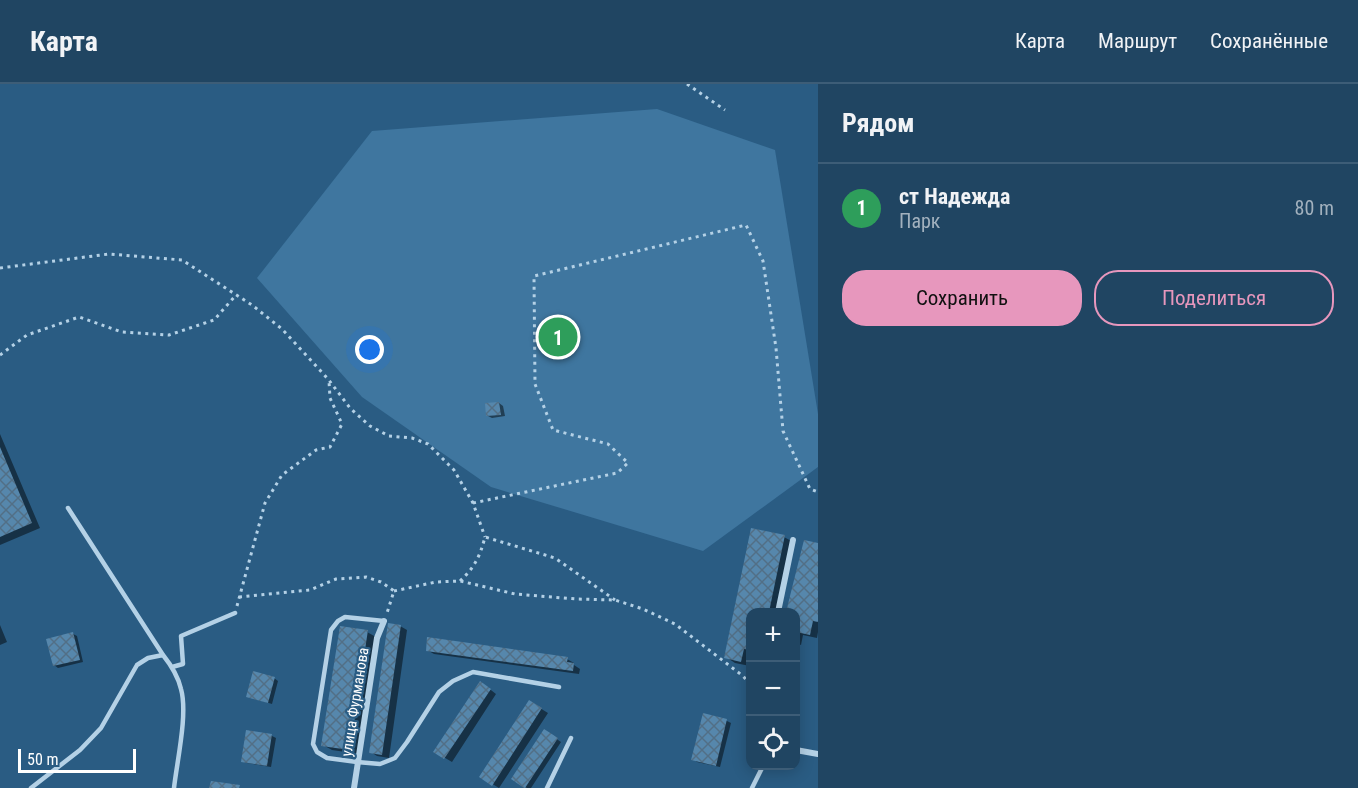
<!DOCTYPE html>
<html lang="ru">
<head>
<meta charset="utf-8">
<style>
  :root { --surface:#204562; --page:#284c68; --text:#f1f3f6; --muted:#a2b1be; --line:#3d5d77; --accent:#e797bd }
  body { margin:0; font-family:"Roboto Condensed",sans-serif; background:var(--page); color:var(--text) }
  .controls { position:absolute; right:18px; bottom:18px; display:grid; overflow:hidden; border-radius:12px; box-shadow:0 3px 15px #0003 }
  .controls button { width:54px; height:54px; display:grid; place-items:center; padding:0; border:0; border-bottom:2px solid var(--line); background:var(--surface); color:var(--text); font:30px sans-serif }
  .scale { position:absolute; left:18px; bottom:15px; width:118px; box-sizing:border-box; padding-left:6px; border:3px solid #fff; border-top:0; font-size:16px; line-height:21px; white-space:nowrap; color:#fff; -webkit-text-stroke:4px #2a5c83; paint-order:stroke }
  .you { position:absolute; left:370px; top:266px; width:21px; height:21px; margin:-15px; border:4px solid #fff; border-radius:50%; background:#1a73e8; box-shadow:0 0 0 9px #1a73e833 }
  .badge { display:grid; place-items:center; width:39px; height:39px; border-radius:50%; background:var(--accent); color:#fff; font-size:20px; font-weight:700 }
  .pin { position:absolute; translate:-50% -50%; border:3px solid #fff; box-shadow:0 2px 6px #0006 }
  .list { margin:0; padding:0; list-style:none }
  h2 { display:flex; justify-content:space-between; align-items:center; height:78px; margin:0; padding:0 24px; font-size:26px }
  h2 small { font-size:20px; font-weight:400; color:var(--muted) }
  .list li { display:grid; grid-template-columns:39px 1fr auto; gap:18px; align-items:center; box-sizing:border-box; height:90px; padding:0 24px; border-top:2px solid var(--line) }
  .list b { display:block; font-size:22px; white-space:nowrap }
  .list p { margin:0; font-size:20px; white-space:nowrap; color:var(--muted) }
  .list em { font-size:20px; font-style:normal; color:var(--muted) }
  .actions { display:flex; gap:12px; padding:18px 24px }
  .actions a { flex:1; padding:14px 0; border:2px solid var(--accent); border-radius:24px; text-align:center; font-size:21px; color:var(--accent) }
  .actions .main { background:var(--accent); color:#111 }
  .icon { flex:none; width:33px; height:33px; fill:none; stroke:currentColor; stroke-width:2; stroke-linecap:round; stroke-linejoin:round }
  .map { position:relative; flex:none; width:818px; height:704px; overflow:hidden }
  header { display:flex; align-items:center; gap:36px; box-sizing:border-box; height:84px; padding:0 30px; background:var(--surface); border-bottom:2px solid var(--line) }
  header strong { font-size:28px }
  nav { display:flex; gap:33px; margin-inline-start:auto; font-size:21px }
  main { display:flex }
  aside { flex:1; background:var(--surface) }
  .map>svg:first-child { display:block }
  .garden { fill:#3f769f }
  .shadow { fill:#0007 }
  .building { fill:url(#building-cross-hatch) }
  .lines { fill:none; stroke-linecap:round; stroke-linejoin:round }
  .path { stroke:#b4d1e6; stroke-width:3; stroke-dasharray:3 4.5; stroke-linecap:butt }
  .service { stroke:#b4d1e6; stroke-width:4.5 }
  .minor { stroke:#b4d1e6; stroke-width:6 }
  .labels { text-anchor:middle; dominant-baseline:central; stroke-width:4.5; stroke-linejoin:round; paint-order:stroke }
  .street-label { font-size:15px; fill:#fff; stroke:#2a5c83 }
</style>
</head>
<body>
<header>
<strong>Карта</strong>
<nav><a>Карта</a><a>Маршрут</a><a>Сохранённые</a></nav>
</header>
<main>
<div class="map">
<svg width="818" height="704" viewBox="0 0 818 704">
  <defs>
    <pattern id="building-cross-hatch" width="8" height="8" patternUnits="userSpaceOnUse" patternTransform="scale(1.5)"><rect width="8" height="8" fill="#5687ac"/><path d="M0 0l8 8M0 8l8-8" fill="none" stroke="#526f86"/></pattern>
  </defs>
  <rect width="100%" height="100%" fill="#2a5c83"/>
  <path class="garden" d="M 657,25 L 775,66 L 818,330 L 818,383 L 703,467 L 491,403 L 362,313 L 257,194 L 372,47 Z"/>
  <path class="shadow" d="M 499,319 L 503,322 L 505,332 L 492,334 L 488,332 Z
    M 0,350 L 40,444 L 0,461 Z
    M 784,453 L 793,458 L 778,528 L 750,528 L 750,582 L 735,579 L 726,573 Z
    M 805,458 L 818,461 L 818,548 L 817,554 L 803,551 L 801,561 L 796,559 L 796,528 L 788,528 Z
    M 0,541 L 7,558 L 0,561 Z
    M 400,542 L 407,546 L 389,674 L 377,672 L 371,668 Z
    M 367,548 L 376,553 L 359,670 L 332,666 L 323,661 Z
    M 73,550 L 77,552 L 83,578 L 58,584 L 54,581 Z
    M 427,566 L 567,575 L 574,579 L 574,581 L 580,585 L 579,590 L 434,570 Z
    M 274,594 L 278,597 L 272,620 L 252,614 Z
    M 487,603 L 496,610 L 452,678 L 435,668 Z
    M 530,618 L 548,629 L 499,704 L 481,693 Z
    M 704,631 L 727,637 L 731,639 L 720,683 L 697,678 L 693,675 Z
    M 545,647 L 561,658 L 531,704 L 527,704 L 513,695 Z
    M 272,652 L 276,654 L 271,683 L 247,679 L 243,677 Z"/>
  <path class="building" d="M 499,318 L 501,331 L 486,332 L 485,319 Z
    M 0,363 L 32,439 L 0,453 Z
    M 751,444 L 785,451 L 769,528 L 750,528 L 750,566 L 744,565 L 741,578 L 724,574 Z
    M 804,456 L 818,459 L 818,538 L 813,537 L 810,551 L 796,548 L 796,528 L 786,528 Z
    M 388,539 L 401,541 L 382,671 L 369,669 Z
    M 340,542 L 368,546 L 350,666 L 321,662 Z
    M 73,548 L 80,576 L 53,582 L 46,555 Z
    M 427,553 L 568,573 L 567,578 L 574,579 L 573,587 L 426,567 Z
    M 253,587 L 275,593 L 268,619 L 246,613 Z
    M 480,597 L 491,605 L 444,675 L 433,668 Z
    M 529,616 L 542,624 L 492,702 L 479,693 Z
    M 703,629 L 727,635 L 716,682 L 691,676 Z
    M 544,645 L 558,654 L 525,704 L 524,704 L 511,695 Z
    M 246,646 L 272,650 L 267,682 L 241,678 Z
    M 211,697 L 240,701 L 239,704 L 209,704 Z"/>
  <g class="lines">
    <path class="path" d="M 687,0 L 725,26
      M 0,184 L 109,170 L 182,176 L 252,221 L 282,245 L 328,295 L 350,324 L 370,342 L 389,352 L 412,354 L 428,360 L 454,386 L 473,419 L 485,453
      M 0,271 L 27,251 L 79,233 L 122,248 L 169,251 L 214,236 L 236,211
      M 473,419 L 617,389 L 628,379 L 608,360 L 553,346 L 535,300 L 534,192 L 746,141 L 763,177 L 776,264 L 783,347 L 810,405 L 818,408
      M 460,497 C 475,483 480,472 485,453 L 555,474 L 615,516
      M 394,507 L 436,498 L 460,497 L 515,510 L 576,515 L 615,516 L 643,525 L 675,540 L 743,592 L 750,600
      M 239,513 L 310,506 L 336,495 L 366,493 L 381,498 L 394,507 L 387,529
      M 237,522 L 265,419 L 282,391 L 316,366 L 330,363 L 342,340 L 330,314 L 329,297"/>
    <path class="service" d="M 68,424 L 163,571 C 171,581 178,592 181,605 C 188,630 177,677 174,704
      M 384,537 L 345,533 L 338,537 L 331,546 L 313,660 L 317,668 L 327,674 L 357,678 L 380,680 L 395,674 L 407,658 L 439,608 L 453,597 L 473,588 L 559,603
      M 172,583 L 183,580 L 181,552 L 235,529
      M 31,704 L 80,666 L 101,644 L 137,581 L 148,574 L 163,571
      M 547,704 L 571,654
      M 752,704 L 763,682"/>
    <path class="minor" d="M 778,528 L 793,456
      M 796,666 L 818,670
      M 354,704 L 377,554 L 384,537"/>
  </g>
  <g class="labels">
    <g class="street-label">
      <text transform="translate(355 618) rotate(-81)">улица Фурманова</text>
    </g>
  </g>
</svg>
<div class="controls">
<button>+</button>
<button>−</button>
<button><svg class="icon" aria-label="locate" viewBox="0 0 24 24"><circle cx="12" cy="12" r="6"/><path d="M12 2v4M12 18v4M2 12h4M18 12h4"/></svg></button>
</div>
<div class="scale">50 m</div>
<div class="you"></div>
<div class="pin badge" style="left:558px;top:253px;background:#2e9e5b">1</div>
</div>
<aside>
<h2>Рядом<small></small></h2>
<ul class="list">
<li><span class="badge" style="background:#2e9e5b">1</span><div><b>ст Надежда</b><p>Парк</p></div><em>80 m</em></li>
</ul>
<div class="actions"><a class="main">Сохранить</a><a>Поделиться</a></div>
</aside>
</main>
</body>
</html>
